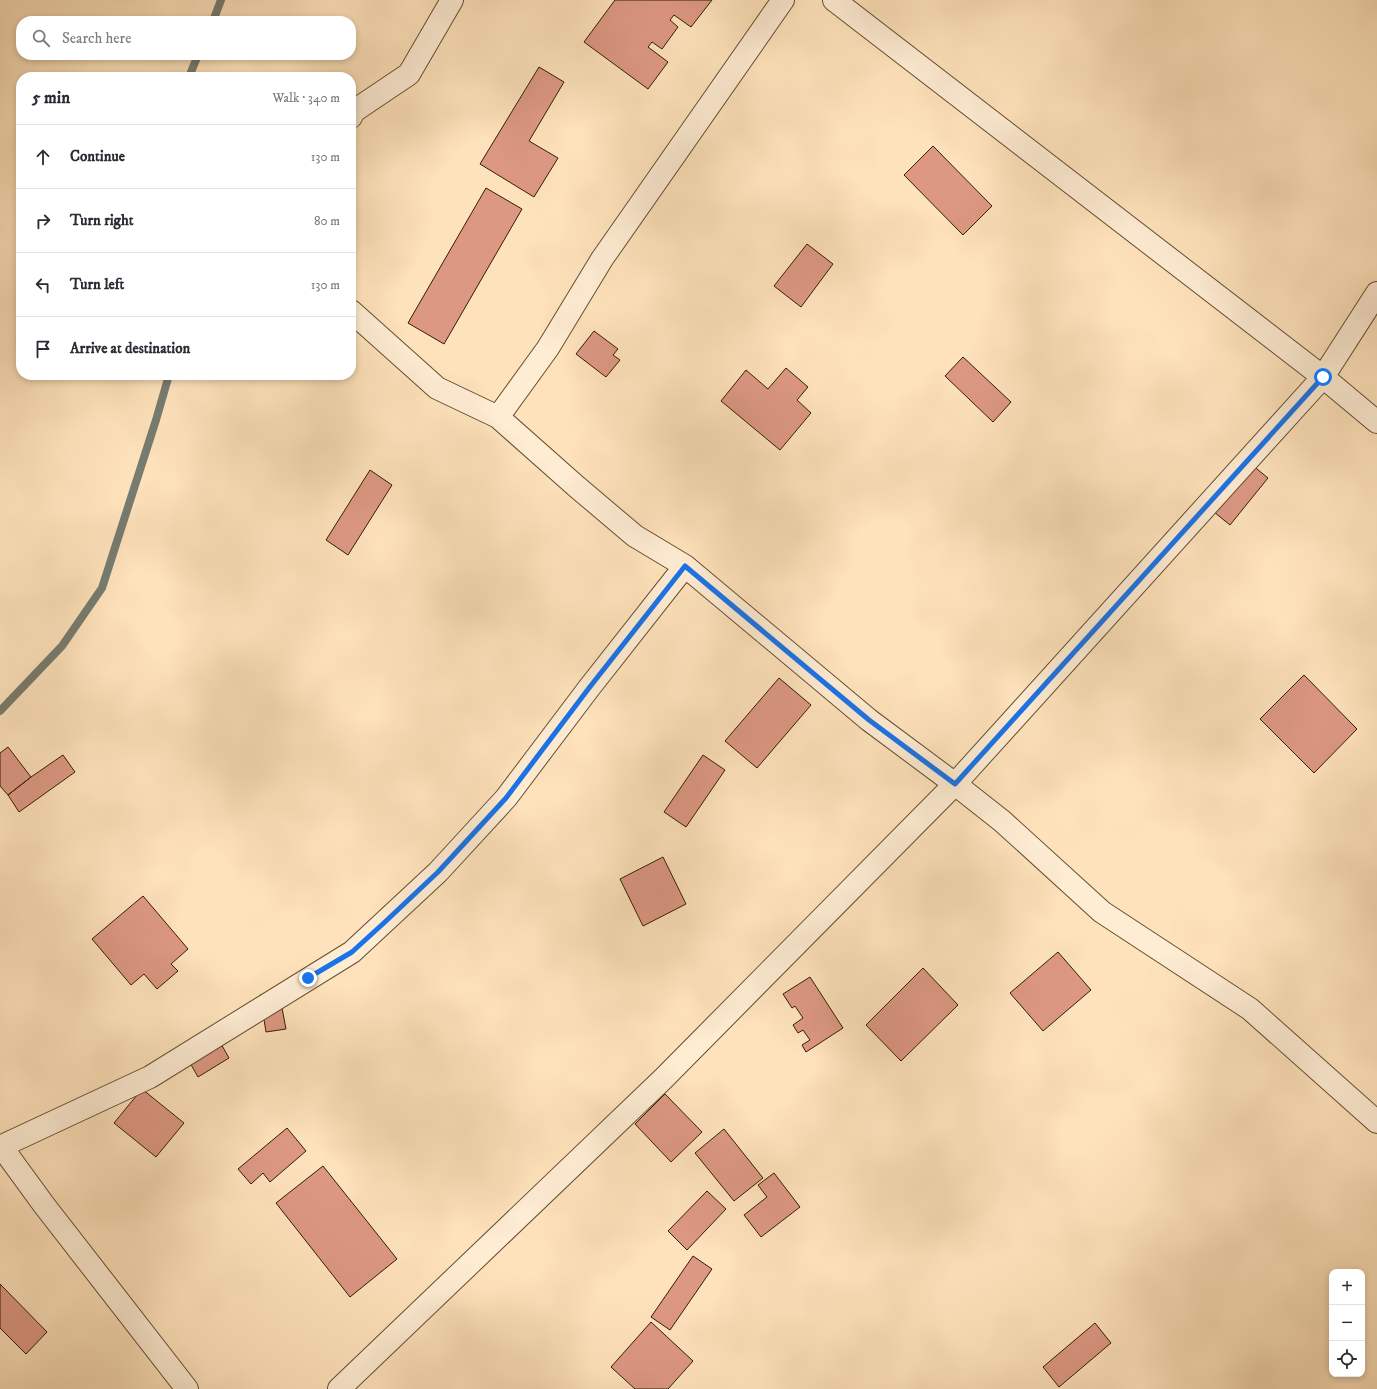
<!DOCTYPE html>
<html lang="en">
<head>
<meta charset="utf-8">
<style>
  :root { --surface:#fff; --page:#f2f2f3; --text:#2b2b33; --muted:#7c7c81; --line:#e1e1e2 }
  body { margin:0; font-family:"IM FELL DW Pica",serif; background:var(--page); color:var(--text) }
  .controls { position:absolute; right:12px; bottom:12px; display:grid; overflow:hidden; border-radius:8px; box-shadow:0 2px 6px #0003 }
  .controls button { width:36px; height:36px; display:grid; place-items:center; padding:0; border:0; border-bottom:1px solid var(--line); background:var(--surface); color:var(--text); font:20px sans-serif }
  .stop { position:absolute; width:12px; height:12px; margin:-9px; border:3px solid #1a73e8; border-radius:50%; background:#fff }
  .stop.end { background:#1a73e8; border-color:#fff; box-shadow:0 1px 4px #0008 }
  .list { margin:0; padding:0; list-style:none }
  h2 { display:flex; justify-content:space-between; align-items:center; height:52px; margin:0; padding:0 16px; font-size:17px }
  h2 small { font-size:13px; font-weight:400; color:var(--muted) }
  .list li { display:grid; grid-template-columns:26px 1fr auto; gap:12px; align-items:center; box-sizing:border-box; height:64px; padding:0 16px; border-top:1px solid var(--line) }
  .list b { display:block; font-size:15px; white-space:nowrap }
  .list em { font-size:13px; font-style:normal; color:var(--muted) }
  .icon { flex:none; width:22px; height:22px; fill:none; stroke:currentColor; stroke-width:2; stroke-linecap:round; stroke-linejoin:round }
  .map { position:relative; flex:none; width:1377px; height:1389px; overflow:hidden }
  .search { position:absolute; background:var(--surface); box-shadow:0 2px 6px #0003; left:16px; top:16px; width:340px; height:44px; display:flex; align-items:center; gap:10px; box-sizing:border-box; padding:0 14px; border-radius:16px; color:var(--muted); font-size:15px }
  .panel { position:absolute; background:var(--surface); box-shadow:0 2px 6px #0003; left:16px; top:72px; width:340px; height:308px; border-radius:16px }
  .map>svg:first-child { display:block }
  .lines { fill:none; stroke-linecap:round; stroke-linejoin:round }
  .stream { stroke:#767c70; stroke-width:8 }
  .building { fill:#dd9884; stroke:#321d00 }
  .street-casing { stroke:#654e2f; stroke-width:24 }
  .street { stroke:#feecd3; stroke-width:22 }
  .route { stroke:#1a73e8; stroke-width:5 }
</style>
</head>
<body>
<div class="map">
<svg width="1377" height="1389" viewBox="0 0 1377 1389">
  <rect width="100%" height="100%" fill="#fee2bb"/>
  <filter id="stains"><feTurbulence type="fractalNoise" baseFrequency=".005" numOctaves="4"/><feColorMatrix values="0 0 0 0 .2 0 0 0 0 .09 0 0 0 0 .02 0 0 0 .5 -.17"/></filter>
  <radialGradient id="worn" r=".72"><stop offset=".6" stop-color="#630" stop-opacity="0"/><stop offset="1" stop-color="#630" stop-opacity=".3"/></radialGradient>
  <g class="lines">
    <path class="stream" d="M 213,21 L 221,0
      M 189,77 L 198,55
      M 0,711 L 62,646 L 102,588 L 156,420 L 169,375"/>
  </g>
  <path class="building" d="M 615,0 L 712,0 L 691,27 L 674,15 L 670,20 L 678,27 L 662,49 L 652,42 L 648,47 L 668,62 L 648,89 L 584,42 Z
    M 539,67 L 564,82 L 529,141 L 558,158 L 534,197 L 480,164 Z
    M 933,146 L 992,206 L 963,235 L 904,175 Z
    M 486,188 L 522,209 L 444,344 L 408,323 Z
    M 807,244 L 833,264 L 801,307 L 774,286 Z
    M 594,331 L 618,349 L 613,355 L 620,360 L 606,377 L 576,354 Z
    M 963,357 L 1011,402 L 993,422 L 945,376 Z
    M 786,368 L 808,387 L 797,400 L 811,413 L 780,450 L 721,401 L 746,370 L 768,389 Z
    M 1246,460 L 1268,478 L 1230,525 L 1209,508 Z
    M 370,470 L 392,485 L 348,555 L 326,540 Z
    M 1304,675 L 1357,729 L 1314,773 L 1260,719 Z
    M 779,678 L 811,705 L 757,768 L 725,741 Z
    M 8,747 L 31,777 L 8,795 L 0,786 L 0,753 Z
    M 63,755 L 75,772 L 19,812 L 8,795 L 31,777 Z
    M 703,755 L 725,770 L 686,827 L 664,812 Z
    M 663,857 L 686,904 L 643,926 L 620,879 Z
    M 143,896 L 188,949 L 171,964 L 178,971 L 157,989 L 144,974 L 131,985 L 92,939 Z
    M 1058,952 L 1091,990 L 1043,1031 L 1010,993 Z
    M 923,968 L 958,1005 L 901,1061 L 866,1025 Z
    M 810,977 L 843,1028 L 806,1052 L 802,1045 L 810,1040 L 803,1030 L 798,1033 L 793,1025 L 803,1018 L 795,1006 L 792,1008 L 783,994 Z
    M 279,992 L 286,1029 L 266,1032 L 260,995 Z
    M 220,1042 L 229,1058 L 198,1077 L 189,1061 Z
    M 142,1089 L 184,1123 L 156,1157 L 114,1123 Z
    M 665,1094 L 702,1132 L 671,1162 L 635,1124 Z
    M 287,1128 L 306,1151 L 270,1182 L 263,1173 L 251,1184 L 238,1169 Z
    M 724,1129 L 763,1178 L 734,1201 L 695,1153 Z
    M 323,1166 L 397,1259 L 350,1297 L 276,1203 Z
    M 774,1173 L 800,1207 L 761,1237 L 744,1215 L 767,1197 L 758,1185 Z
    M 707,1191 L 726,1209 L 687,1250 L 668,1231 Z
    M 693,1256 L 712,1269 L 670,1330 L 651,1317 Z
    M 0,1284 L 47,1332 L 26,1354 L 0,1328 Z
    M 651,1322 L 693,1361 L 668,1389 L 635,1389 L 611,1367 Z
    M 1095,1323 L 1111,1343 L 1059,1387 L 1043,1367 Z"/>
  <g class="lines">
    <defs>
      <path id="street" d="M 783,0 L 602,259 L 548,348 L 498,417 L 577,487 L 635,536 L 685,566 L 869,720 L 955,784 L 1002,821 L 1102,912 L 1250,1009 L 1377,1122
        M 834,0 L 1323,377 L 1377,422
        M 351,117 L 354,111 L 409,74 L 452,0
        M 351,311 L 437,388 L 498,417
        M 1,1146 L 44,1205 L 187,1389
        M 0,1147 L 150,1077 L 352,952 L 438,872 L 506,798 L 589,688 L 685,566
        M 339,1389 L 663,1079 L 955,784 L 1323,377 L 1377,293"/>
    </defs>
    <use href="#street" class="street-casing"/>
    <use href="#street" class="street"/>
  </g>
  <g class="lines">
    <path class="route" d="M 308,978 L 352,952 L 386,921 L 438,872 L 506,798 L 589,688 L 685,566 L 869,720 L 955,784 L 1323,377"/>
  </g>
  <rect width="100%" height="100%" filter="url(#stains)"/>
  <rect width="100%" height="100%" fill="url(#worn)"/>
</svg>
<div class="controls">
<button>+</button>
<button>−</button>
<button><svg class="icon" aria-label="locate" viewBox="0 0 24 24"><circle cx="12" cy="12" r="6"/><path d="M12 2v4M12 18v4M2 12h4M18 12h4"/></svg></button>
</div>
<div class="stop" style="left:1323px;top:377px"></div>
<div class="stop end" style="left:308px;top:978px"></div>
<div class="search"><svg class="icon" aria-label="search" viewBox="0 0 24 24"><circle cx="10" cy="10" r="6"/><path d="M15 15l6 6"/></svg>Search here</div>
<section class="panel">
<h2>5 min<small>Walk · 340 m</small></h2>
<ul class="list">
<li><svg class="icon" aria-label="ahead" viewBox="0 0 24 24"><path d="M12 20V5M6 11l6-6 6 6"/></svg><div><b>Continue</b></div><em>130 m</em></li>
<li><svg class="icon" aria-label="right" viewBox="0 0 24 24"><path d="M7 20v-9h11M14 6l5 5-5 5"/></svg><div><b>Turn right</b></div><em>80 m</em></li>
<li><svg class="icon" aria-label="left" viewBox="0 0 24 24"><path d="M17 20v-9H6M10 6l-5 5 5 5"/></svg><div><b>Turn left</b></div><em>130 m</em></li>
<li><svg class="icon" aria-label="arrive" viewBox="0 0 24 24"><path d="M6 21V4h12l-3 4 3 4H6"/></svg><div><b>Arrive at destination</b></div></li>
</ul>
</section>
</div>
</body>
</html>
